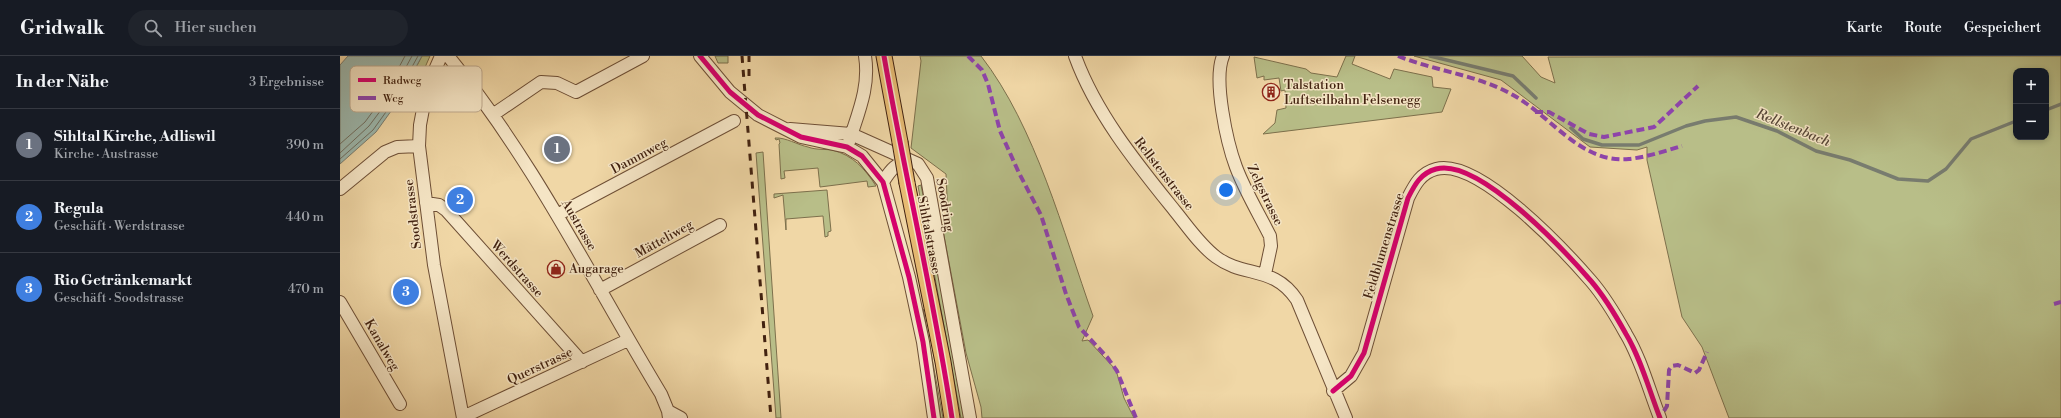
<!DOCTYPE html>
<html lang="de">
<head>
<meta charset="utf-8">
<style>
  :root { --surface:#171b24; --page:#20242c; --text:#f1f3f6; --muted:#9ea1a6; --line:#363941; --accent:#ea580c }
  body { margin:0; font-family:"Libre Bodoni",serif; background:var(--page); color:var(--text) }
  .controls { position:absolute; right:12px; top:12px; display:grid; overflow:hidden; border-radius:8px; box-shadow:0 2px 6px #0003 }
  .controls button { width:36px; height:36px; display:grid; place-items:center; padding:0; border:0; border-bottom:1px solid var(--line); background:var(--surface); color:var(--text); font:20px sans-serif }
  .you { position:absolute; left:886px; top:134px; width:14px; height:14px; margin:-10px; border:3px solid #fff; border-radius:50%; background:#1a73e8; box-shadow:0 0 0 6px #1a73e833 }
  .badge { display:grid; place-items:center; width:26px; height:26px; border-radius:50%; background:var(--accent); color:#fff; font-size:13px; font-weight:700 }
  .pin { position:absolute; translate:-50% -50%; border:2px solid #fff; box-shadow:0 1px 4px #0006 }
  .list { margin:0; padding:0; list-style:none }
  h2 { display:flex; justify-content:space-between; align-items:center; height:52px; margin:0; padding:0 16px; font-size:17px }
  h2 small { font-size:13px; font-weight:400; color:var(--muted) }
  .list li { display:grid; grid-template-columns:26px 1fr auto; gap:12px; align-items:center; box-sizing:border-box; height:72px; padding:0 16px; border-top:1px solid var(--line) }
  .list b { display:block; font-size:15px; white-space:nowrap }
  .list p { margin:0; font-size:13px; white-space:nowrap; color:var(--muted) }
  .list em { font-size:13px; font-style:normal; color:var(--muted) }
  .icon { flex:none; width:22px; height:22px; fill:none; stroke:currentColor; stroke-width:2; stroke-linecap:round; stroke-linejoin:round }
  .map { position:relative; flex:none; width:1721px; height:362px; overflow:hidden }
  header { display:flex; align-items:center; gap:24px; box-sizing:border-box; height:56px; padding:0 20px; background:var(--surface); border-bottom:1px solid var(--line) }
  header strong { font-size:19px }
  nav { display:flex; gap:22px; margin-inline-start:auto; font-size:14px }
  .search { width:280px; height:36px; background:var(--page); display:flex; align-items:center; gap:10px; box-sizing:border-box; padding:0 14px; border-radius:22px; color:var(--muted); font-size:15px }
  main { display:flex }
  aside { flex:1; background:var(--surface) }
  .map>svg:first-child { display:block }
  .green { fill:#b8be88; stroke:#7d704c; fill-rule:evenodd }
  .water { fill:#9cb8ae; stroke:#787c6f }
  .lines { fill:none; stroke-linecap:round; stroke-linejoin:round }
  .shore { stroke:#6f6d5f; stroke-width:1 }
  .stream { stroke:#787c6f; stroke-width:3.5 }
  .minor-casing { stroke:#6e4f36; stroke-width:14 }
  .major-casing { stroke:#422210; stroke-width:17 }
  .minor { stroke:#f5e5c5; stroke-width:12 }
  .major { stroke:#e8bc73; stroke-width:15 }
  .rail { stroke:#422210; stroke-width:3; stroke-dasharray:7 7; stroke-linecap:butt }
  .major-bridge-casing { stroke:#422210; stroke-width:17; stroke-linecap:butt }
  .major-bridge { stroke:#e8bc73; stroke-width:15 }
  .quiet { stroke:#8e44ad; stroke-width:4; stroke-dasharray:8 4; stroke-linecap:butt }
  .cycleway-casing { stroke:#f5e5c5; stroke-width:8 }
  .cycleway { stroke:#d6006c; stroke-width:5 }
  .labels { text-anchor:middle; dominant-baseline:central; stroke-width:3; stroke-linejoin:round; paint-order:stroke }
  .poi-label { font-size:13px; fill:#422210; stroke:#f5e5c5; text-anchor:start }
  .street-label { font-size:13px; fill:#422210; stroke:#f5e5c5 }
  .water-label { font-size:14px; font-style:italic; fill:#584838; stroke:#f5e5c5 }
  .key { fill:#f5e5c5; stroke:#bfaa8f; stroke-width:1 }
  .key-label { font-size:11px; fill:#422210 }
</style>
</head>
<body>
<header>
<strong>Gridwalk</strong>
<div class="search"><svg class="icon" aria-label="search" viewBox="0 0 24 24"><circle cx="10" cy="10" r="6"/><path d="M15 15l6 6"/></svg>Hier suchen</div>
<nav><a>Karte</a><a>Route</a><a>Gespeichert</a></nav>
</header>
<main>
<aside>
<h2>In der Nähe<small>3 Ergebnisse</small></h2>
<ul class="list">
<li><span class="badge" style="background:#6b7280">1</span><div><b>Sihltal Kirche, Adliswil</b><p>Kirche · Austrasse</p></div><em>390 m</em></li>
<li><span class="badge" style="background:#3f7fe0">2</span><div><b>Regula</b><p>Geschäft · Werdstrasse</p></div><em>440 m</em></li>
<li><span class="badge" style="background:#3f7fe0">3</span><div><b>Rio Getränkemarkt</b><p>Geschäft · Soodstrasse</p></div><em>470 m</em></li>
</ul>
</aside>
<div class="map">
<svg width="1721" height="362" viewBox="0 0 1721 362">
  <rect width="100%" height="100%" fill="#f0d7a6"/>
  <filter id="stains"><feTurbulence type="fractalNoise" baseFrequency=".005" numOctaves="4"/><feColorMatrix values="0 0 0 0 .2 0 0 0 0 .09 0 0 0 0 .02 0 0 0 .5 -.17"/></filter>
  <radialGradient id="worn" r=".72"><stop offset=".6" stop-color="#630" stop-opacity="0"/><stop offset="1" stop-color="#630" stop-opacity=".3"/></radialGradient>
  <path class="green" d="M 82,0 L 90,0 L 79,25 L 80,32 L 69,25 Z
    M 375,0 L 388,0 L 388,7 L 378,7 Z
    M 580,0 L 641,0 C 696,71 723,176 753,260 L 742,285 L 748,284 L 776,314 L 784,342 L 794,362 L 642,362 L 641,351 L 626,297 L 602,169 L 608,163 L 606,118 L 571,92 L 581,5 Z
    M 1006,0 L 1015,0 L 1012,8 L 1050,23 L 1054,13 L 1092,21 L 1093,31 L 1111,33 L 1102,56 L 923,78 L 935,67 L 937,54 L 946,52 L 945,34 L 941,35 L 939,22 L 924,24 L 924,20 L 917,22 L 914,1 L 966,13 L 971,17 L 997,21 Z
    M 1074,0 L 1182,0 L 1201,21 L 1215,27 L 1208,1 L 1721,0 L 1721,362 L 1389,362 L 1362,291 L 1342,261 L 1307,104 L 1307,91 L 1297,94 L 1250,91 L 1161,24 ZM 1676,15 L 1706,15 L 1706,81 L 1676,81 Z
    M 435,82 C 445,81 458,89 468,91 C 476,94 484,93 492,94 C 513,99 525,113 536,130 L 528,131 L 527,125 L 480,131 L 478,112 L 444,115 L 445,122 L 441,123 L 439,88 L 440,87 L 439,83 L 436,84 Z
    M 423,96 L 441,362 L 436,362 L 416,97 Z
    M 581,129 L 626,362 L 621,362 L 578,130 Z
    M 487,134 L 491,175 L 488,176 L 488,180 L 485,181 L 483,160 L 446,163 L 446,174 L 443,139 L 434,142 L 434,138 Z
    M 583,253 L 603,362 L 601,362 Z"/>
  <path class="water" d="M 8,0 L 82,0 L 54,51 L 36,76 L 0,108 L 0,9 Z"/>
  <g class="lines">
    <path class="shore" d="M 0,88 L 25,66 L 42,43 L 65,0
      M 0,97 L 29,70 L 47,46 L 72,0
      M 0,103 L 33,74 L 51,49 L 78,0"/>
    <path class="stream" d="M 1090,0 L 1173,20 L 1196,42
      M 1706,54 L 1721,48
      M 1231,72 L 1243,83 L 1262,89 L 1299,89 L 1346,70 L 1365,65 L 1396,61 L 1437,75 L 1476,95 L 1510,104 L 1558,123 L 1588,125 L 1606,113 L 1631,83 L 1676,65"/>
    <defs>
      <path id="minor" d="M 101,0 L 87,32 L 80,69 L 79,90 L 94,209 L 123,362
        M 108,0 C 193,103 252,224 321,338 L 328,355 L 329,362
        M 360,0 L 390,36 L 418,59 L 461,81 L 507,91 L 522,100 L 543,126 L 569,221 L 583,286 L 594,362
        M 735,0 C 756,58 798,109 835,155 C 848,171 860,189 876,201 C 904,222 934,209 957,244 L 1006,362
        M 883,0 C 873,24 887,87 896,111 C 905,135 919,158 930,180 L 931,190 L 925,218
        M 154,58 L 201,26 L 217,27 L 236,36 L 303,0
        M 450,73 L 511,78 L 578,108 L 587,122 L 630,362
        M 509,86 C 518,57 530,31 525,0
        M 543,126 C 551,113 556,107 570,105
        M 0,133 L 45,96 L 57,91 L 79,90
        M 86,147 L 99,149 L 106,154 L 242,306
        M 217,159 L 394,65
        M 260,234 L 380,169
        M 0,246 L 60,348
        M 993,335 L 1011,320 L 1024,297 L 1068,142 C 1075,128 1081,117 1096,113 C 1138,101 1225,195 1251,225 C 1264,240 1276,260 1286,278 C 1301,303 1309,334 1320,362
        M 328,355 L 341,362
        M 123,361 L 288,284"/>
      <path id="major" d="M 544,0 L 560,86
        M 567,127 L 603,306 L 612,362"/>
    </defs>
    <use href="#minor" class="minor-casing"/>
    <use href="#major" class="major-casing"/>
    <use href="#minor" class="minor"/>
    <use href="#major" class="major"/>
    <path class="rail" d="M 402,0 L 431,362
      M 409,20 L 409,0"/>
    <defs>
      <path id="major-bridge" d="M 560,86 L 567,127"/>
    </defs>
    <use href="#major-bridge" class="major-bridge-casing"/>
    <use href="#major-bridge" class="major-bridge"/>
    <path class="quiet" d="M 628,0 L 642,14 L 648,28 L 660,75 L 679,117 L 701,159 L 726,238 L 739,271 L 767,301 L 777,315 L 796,362
      M 1058,0 C 1095,15 1138,19 1173,39 C 1211,60 1241,108 1289,103 C 1307,101 1325,95 1342,90
      M 1195,56 L 1209,56 L 1249,78 L 1264,81 L 1314,71 L 1358,30
      M 1714,248 L 1721,246
      M 1324,355 L 1327,350 L 1329,314 L 1332,310 L 1338,309 L 1355,317 L 1359,314 L 1367,296"/>
    <defs>
      <path id="cycleway" d="M 360,0 L 390,36 L 418,59 L 461,81 L 507,91 L 522,100 L 543,126 L 569,221 L 583,286 L 594,362
        M 544,0 C 565,121 594,241 612,362
        M 993,335 L 1011,320 L 1024,297 L 1068,142 C 1075,128 1081,117 1096,113 C 1138,101 1225,195 1251,225 C 1264,240 1276,260 1286,278 C 1301,303 1309,334 1320,362"/>
    </defs>
    <use href="#cycleway" class="cycleway-casing"/>
    <use href="#cycleway" class="cycleway"/>
  </g>
  <defs>
    <symbol id="building-ring" viewBox="-11 -11 22 22"><circle r="9.5" fill="#f5e5c5" stroke="#8f2418" stroke-width="1.5"/><path d="M-4-6H4V6H1V3H-1V6H-4ZM-2.5-4.3h1.7v1.8h-1.7ZM.8-4.3h1.7v1.8H.8ZM-2.5-1h1.7V.8h-1.7ZM.8-1h1.7V.8H.8Z" fill="#8f2418"/></symbol>
    <symbol id="shop-ring" viewBox="-11 -11 22 22"><circle r="9.5" fill="#f5e5c5" stroke="#8f2418" stroke-width="1.5"/><path d="M-5-2.5h2.3a2.7 3.5 0 0 1 5.4 0H5L5.5 6h-11ZM-1.5-2.5h3a1.5 2.3 0 0 0-3 0Z" fill="#8f2418"/></symbol>
  </defs>
  <g fill-rule="evenodd">
    <use href="#building-ring" x="921" y="26" width="20" height="20"/>
    <use href="#shop-ring" x="206" y="203" width="20" height="20"/>
  </g>
  <g class="labels">
    <g class="poi-label">
      <text x="944" y="29">Talstation<tspan x="944" dy="15">Luftseilbahn Felsenegg</tspan></text>
      <text x="229" y="213">Augarage</text>
    </g>
    <g class="street-label">
      <text transform="translate(299 100) rotate(-28)">Dammweg</text>
      <text transform="translate(824 118) rotate(52)">Rellstenstrasse</text>
      <text transform="translate(925 139) rotate(64)">Zelgstrasse</text>
      <text transform="translate(605 149) rotate(80)">Soodring</text>
      <text transform="translate(73 158) rotate(-97)">Soodstrasse</text>
      <text transform="translate(239 169) rotate(60)">Austrasse</text>
      <text transform="translate(589 179) rotate(79)">Sihltalstrasse</text>
      <text transform="translate(324 183) rotate(-29)">Mätteliweg</text>
      <text transform="translate(1044 190) rotate(-73)">Feldblumenstrasse</text>
      <text transform="translate(177 213) rotate(48)">Werdstrasse</text>
      <text transform="translate(42 289) rotate(60)">Kanalweg</text>
      <text transform="translate(200 310) rotate(-25)">Querstrasse</text>
    </g>
    <g class="water-label">
      <text transform="translate(1453 72) rotate(22)">Rellstenbach</text>
    </g>
  </g>
  <rect x="10" y="10" width="132" height="46" rx="6" class="key"/>
  <rect x="18" y="22" width="18" height="4" fill="#d6006c"/>
  <rect x="18" y="40" width="18" height="4" fill="#8e44ad"/>
  <g class="key-label">
    <text x="43" y="28">Radweg</text>
    <text x="43" y="46">Weg</text>
  </g>
  <rect width="100%" height="100%" filter="url(#stains)"/>
  <rect width="100%" height="100%" fill="url(#worn)"/>
</svg>
<div class="controls">
<button>+</button>
<button>−</button>
</div>
<div class="you"></div>
<div class="pin badge" style="left:217px;top:93px;background:#6b7280">1</div>
<div class="pin badge" style="left:120px;top:144px;background:#3f7fe0">2</div>
<div class="pin badge" style="left:66px;top:236px;background:#3f7fe0">3</div>
</div>
</main>
</body>
</html>
